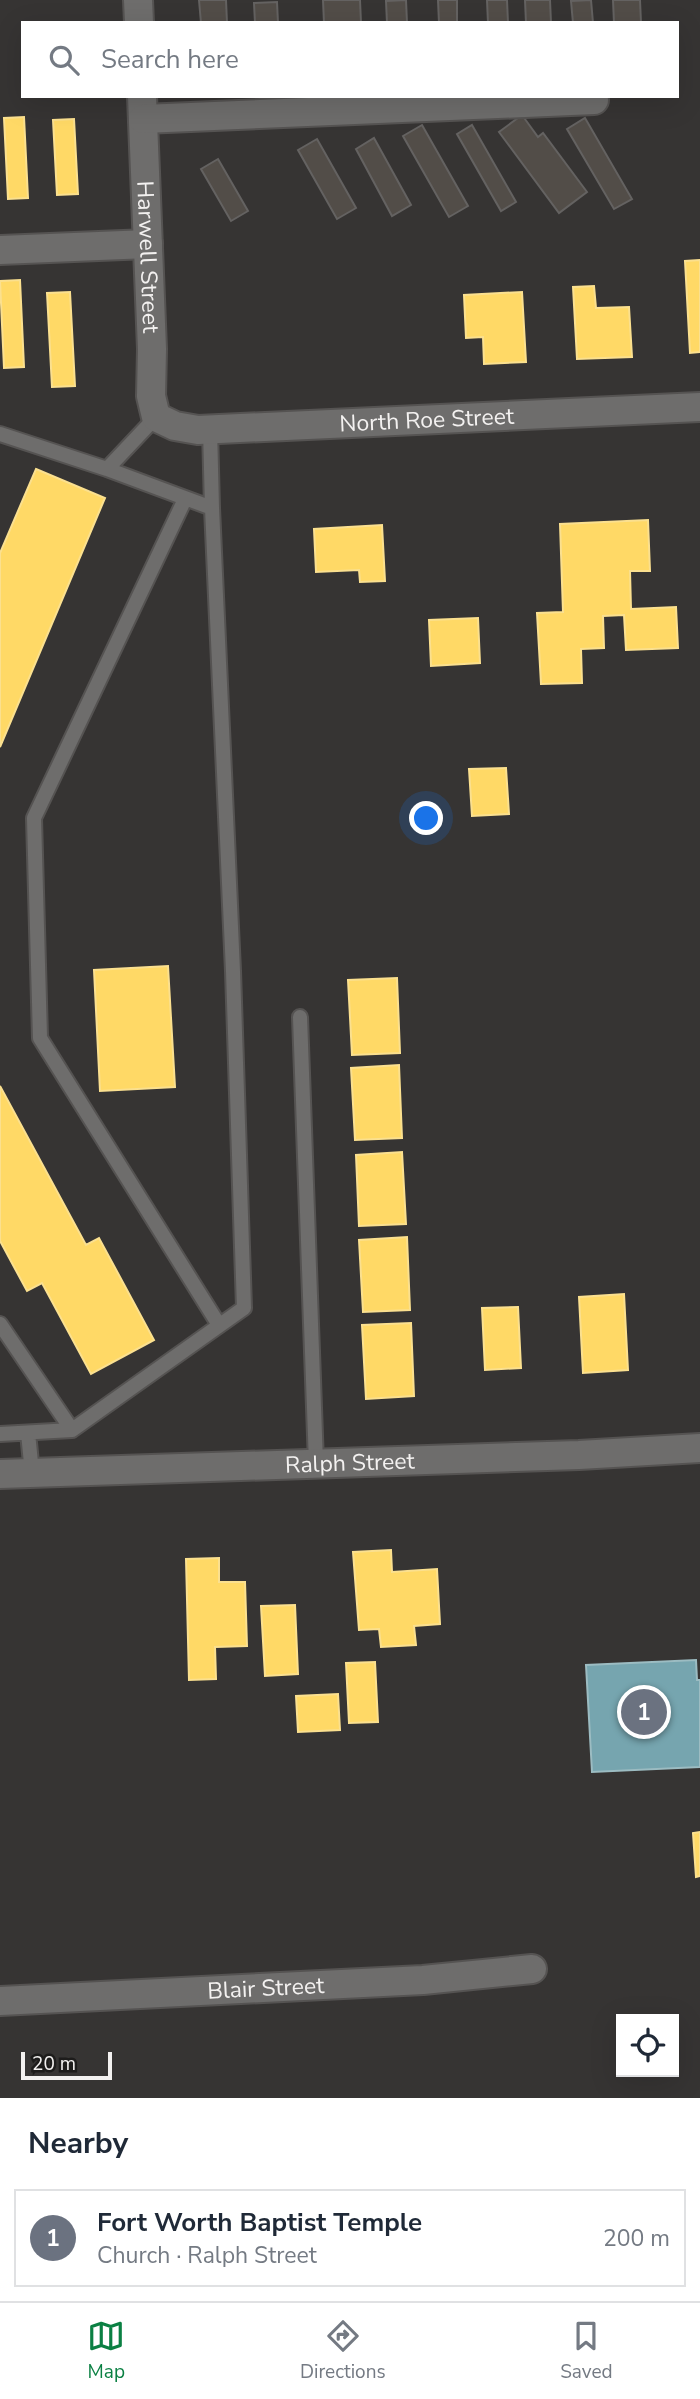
<!DOCTYPE html>
<html lang="en">
<head>
<meta charset="utf-8">
<style>
  :root { --surface:#fff; --page:#f6f6f7; --text:#1f2937; --muted:#747a83; --line:#e0e1e3; --accent:#0b8043 }
  body { margin:0; font-family:"Nunito Sans",sans-serif; background:var(--page); color:var(--text) }
  .controls { position:absolute; right:21px; bottom:21px; display:grid; overflow:hidden; border-radius:0px; box-shadow:0 7px 28px #0002 }
  .controls button { width:63px; height:63px; display:grid; place-items:center; padding:0; border:0; border-bottom:2px solid var(--line); background:var(--surface); color:var(--text); font:35px sans-serif }
  .scale { position:absolute; left:21px; bottom:18px; width:91px; box-sizing:border-box; padding-left:7px; border:4px solid #f3f1f0; border-top:0; font-size:19px; line-height:24px; white-space:nowrap; color:#f3f1f0; -webkit-text-stroke:5px #1d1c1b; paint-order:stroke }
  .you { position:absolute; left:427px; top:819px; width:24px; height:24px; margin:-18px; border:5px solid #fff; border-radius:50%; background:#1a73e8; box-shadow:0 0 0 10px #1a73e833 }
  .badge { display:grid; place-items:center; width:46px; height:46px; border-radius:50%; background:var(--accent); color:#fff; font-size:23px; font-weight:700 }
  .pin { position:absolute; translate:-50% -50%; border:4px solid #fff; box-shadow:0 2px 7px #0006 }
  .list { margin:0; padding:0; list-style:none }
  h2 { display:flex; justify-content:space-between; align-items:center; height:91px; margin:0; padding:0 28px; font-size:30px }
  h2 small { font-size:23px; font-weight:400; color:var(--muted) }
  .list li { display:grid; grid-template-columns:46px 1fr auto; gap:21px; align-items:center; box-sizing:border-box; height:98px; margin:0 14px 14px; padding:0 14px; border:2px solid var(--line); border-radius:0px }
  .list b { display:block; font-size:26px; white-space:nowrap }
  .list p { margin:0; font-size:23px; white-space:nowrap; color:var(--muted) }
  .list em { font-size:23px; font-style:normal; color:var(--muted) }
  .icon { flex:none; width:38px; height:38px; fill:none; stroke:currentColor; stroke-width:2; stroke-linecap:round; stroke-linejoin:round }
  .map { position:relative; flex:none; width:700px; height:2098px; overflow:hidden }
  .search { position:absolute; background:var(--surface); box-shadow:0 7px 28px #0002; left:21px; right:21px; top:21px; height:77px; display:flex; align-items:center; gap:18px; box-sizing:border-box; padding:0 24px; border-radius:0px; color:var(--muted); font-size:26px }
  .sheet { height:203px; background:var(--surface) }
  nav { display:flex; justify-content:space-around; align-items:center; box-sizing:border-box; height:98px; border-top:2px solid var(--line); background:var(--surface); font-size:19px; color:var(--muted) }
  nav a { display:grid; justify-items:center; gap:4px }
  nav .on { color:var(--accent) }
  .map>svg:first-child { display:block }
  .homes { fill:#ffd966; stroke:#fbe08f; stroke-width:2 }
  .public { fill:#76a5af; stroke:#9cbcc2; stroke-width:2 }
  .building { fill:#524d48; stroke:#646261; stroke-width:2 }
  .lines { fill:none; stroke-linecap:round; stroke-linejoin:round }
  .service-casing { stroke:#555352; stroke-width:18 }
  .minor-casing { stroke:#555352; stroke-width:32 }
  .service { stroke:#6e6d6c; stroke-width:14 }
  .minor { stroke:#6e6d6c; stroke-width:28 }
  .labels { text-anchor:middle; dominant-baseline:central; stroke-width:7; stroke-linejoin:round; paint-order:stroke }
  .street-label { font-size:23px; fill:#f3f1f0; stroke:#1d1c1b }
</style>
</head>
<body>
<div class="map">
<svg width="700" height="2098" viewBox="0 0 700 2098">
  <rect width="100%" height="100%" fill="#363433"/>
  <path class="homes" d="M 24,117 L 28,198 L 8,199 L 4,118 Z
    M 74,119 L 78,194 L 57,195 L 53,120 Z
    M 700,260 L 700,352 L 690,353 L 685,261 Z
    M 20,280 L 24,367 L 4,368 L 0,281 Z
    M 594,286 L 596,308 L 629,307 L 632,357 L 577,359 L 573,287 Z
    M 70,292 L 75,386 L 52,387 L 47,293 Z
    M 522,292 L 526,362 L 484,364 L 483,337 L 466,338 L 464,295 Z
    M 36,469 L 105,498 L 0,747 L 0,553 Z
    M 648,520 L 650,571 L 630,571 L 631,609 L 676,607 L 678,648 L 626,650 L 624,615 L 603,616 L 604,648 L 581,649 L 582,683 L 541,684 L 537,613 L 563,612 L 560,524 Z
    M 382,525 L 385,581 L 360,582 L 359,570 L 316,572 L 314,529 Z
    M 478,618 L 480,663 L 431,666 L 429,620 Z
    M 506,768 L 509,814 L 472,816 L 469,769 Z
    M 168,966 L 175,1087 L 100,1091 L 94,970 Z
    M 397,978 L 400,1053 L 352,1055 L 348,980 Z
    M 399,1065 L 402,1138 L 355,1140 L 351,1068 Z
    M 0,1086 L 86,1245 L 99,1238 L 154,1340 L 91,1374 L 42,1283 L 27,1291 L 0,1241 Z
    M 402,1152 L 406,1224 L 359,1226 L 356,1155 Z
    M 407,1237 L 410,1310 L 363,1312 L 359,1240 Z
    M 624,1294 L 628,1370 L 583,1373 L 579,1297 Z
    M 518,1307 L 521,1368 L 485,1370 L 482,1308 Z
    M 411,1323 L 414,1396 L 366,1399 L 362,1325 Z
    M 391,1550 L 392,1572 L 437,1569 L 440,1624 L 414,1626 L 416,1645 L 381,1647 L 379,1629 L 359,1630 L 353,1552 Z
    M 219,1558 L 219,1582 L 245,1582 L 247,1646 L 215,1647 L 216,1679 L 189,1680 L 186,1559 Z
    M 295,1605 L 298,1674 L 265,1676 L 261,1606 Z
    M 375,1662 L 378,1722 L 349,1723 L 346,1663 Z
    M 338,1694 L 340,1730 L 298,1732 L 296,1696 Z
    M 700,1832 L 700,1876 L 696,1877 L 693,1833 Z"/>
  <path class="public" d="M 696,1660 L 697,1680 L 700,1680 L 700,1767 L 592,1772 L 586,1665 Z"/>
  <path class="building" d="M 199,0 L 226,0 L 227,23 L 201,23 Z
    M 323,0 L 360,0 L 361,23 L 324,23 Z
    M 406,0 L 407,23 L 387,23 L 386,1 Z
    M 438,0 L 457,0 L 457,23 L 439,23 Z
    M 487,0 L 507,0 L 508,23 L 488,23 Z
    M 525,0 L 550,0 L 551,23 L 526,23 Z
    M 591,0 L 593,23 L 573,23 L 571,1 Z
    M 613,0 L 640,0 L 641,23 L 614,23 Z
    M 277,2 L 278,23 L 255,23 L 254,3 Z
    M 522,115 L 538,137 L 543,133 L 587,192 L 559,213 L 499,132 Z
    M 585,118 L 632,199 L 614,209 L 567,129 Z
    M 422,125 L 468,206 L 449,217 L 403,136 Z
    M 472,125 L 516,202 L 501,211 L 457,134 Z
    M 374,138 L 411,205 L 392,216 L 356,149 Z
    M 317,139 L 356,208 L 337,219 L 298,150 Z
    M 218,159 L 248,211 L 231,221 L 201,169 Z"/>
  <g class="lines">
    <defs>
      <path id="service" d="M 210,429 L 212,508
        M 0,434 L 107,469 L 212,508 L 233,971 L 244,1308 L 72,1430 L 0,1434
        M 107,469 L 156,417
        M 185,499 L 34,818 L 40,1038 L 219,1325
        M 300,1017 L 316,1463
        M 0,1324 L 72,1430
        M 28,1433 L 32,1473"/>
      <g id="minor">
        <path d="M 138,0 L 139,23"/>
        <path id="s1" d="M 142,96 L 152,349 L 151,396 L 156,417 L 175,426 L 198,430 L 700,407"/>
        <path d="M 143,119 L 594,100"/>
        <path d="M 0,250 L 148,244"/>
        <path id="s2" d="M 0,1474 L 579,1455 L 700,1448"/>
        <path id="s3" d="M 0,2001 L 423,1980 L 532,1969"/>
      </g>
    </defs>
    <use href="#service" class="service-casing"/>
    <use href="#minor" class="minor-casing"/>
    <use href="#service" class="service"/>
    <use href="#minor" class="minor"/>
  </g>
  <g class="labels">
    <g class="street-label">
      <text stroke="none"><textPath href="#s1" startOffset="161">Harwell Street</textPath></text>
      <text stroke="none"><textPath href="#s1" startOffset="595">North Roe Street</textPath></text>
      <text stroke="none"><textPath href="#s2" startOffset="350">Ralph Street</textPath></text>
      <text stroke="none"><textPath href="#s3" startOffset="266">Blair Street</textPath></text>
    </g>
  </g>
</svg>
<div class="controls">
<button><svg class="icon" aria-label="locate" viewBox="0 0 24 24"><circle cx="12" cy="12" r="6"/><path d="M12 2v4M12 18v4M2 12h4M18 12h4"/></svg></button>
</div>
<div class="scale">20 m</div>
<div class="you"></div>
<div class="pin badge" style="left:644px;top:1712px;background:#6b7280">1</div>
<div class="search"><svg class="icon" aria-label="search" viewBox="0 0 24 24"><circle cx="10" cy="10" r="6"/><path d="M15 15l6 6"/></svg>Search here</div>
</div>
<section class="sheet">
<h2>Nearby<small></small></h2>
<ul class="list">
<li><span class="badge" style="background:#6b7280">1</span><div><b>Fort Worth Baptist Temple</b><p>Church · Ralph Street</p></div><em>200 m</em></li>
</ul>
</section>
<nav>
<a class="on"><svg class="icon" aria-label="map" viewBox="0 0 24 24"><path d="M3 6l6-2 6 2 6-2v14l-6 2-6-2-6 2zM9 4v14M15 6v14"/></svg>Map</a>
<a><svg class="icon" aria-label="directions" viewBox="0 0 24 24"><path d="M12 3l9 9-9 9-9-9zM9 14v-3h6M13 9l2 2-2 2"/></svg>Directions</a>
<a><svg class="icon" aria-label="saved" viewBox="0 0 24 24"><path d="M7 4h10v16l-5-4-5 4z"/></svg>Saved</a>
</nav>
</body>
</html>
